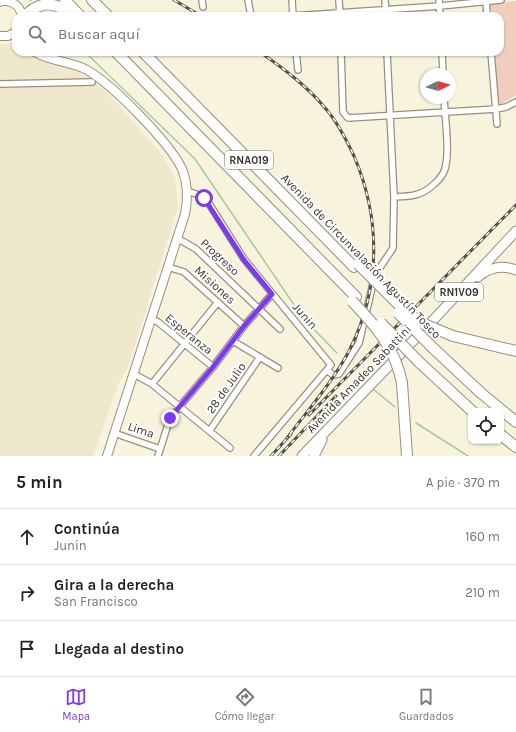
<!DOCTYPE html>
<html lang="es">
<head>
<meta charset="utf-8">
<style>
  :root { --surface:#fff; --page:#f2f2f2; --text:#222; --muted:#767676; --line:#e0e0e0; --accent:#7c3aed }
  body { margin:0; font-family:Karla,sans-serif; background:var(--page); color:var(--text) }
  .controls { position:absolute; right:12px; bottom:12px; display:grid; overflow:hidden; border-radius:8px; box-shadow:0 1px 3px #0004 }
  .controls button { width:36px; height:36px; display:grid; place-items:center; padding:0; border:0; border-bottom:1px solid var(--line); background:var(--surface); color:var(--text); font:20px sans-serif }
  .compass { position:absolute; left:420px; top:68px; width:36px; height:36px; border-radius:50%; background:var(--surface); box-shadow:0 1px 3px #0004; rotate:85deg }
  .stop { position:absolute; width:12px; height:12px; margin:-9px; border:3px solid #7c3aed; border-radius:50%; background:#fff }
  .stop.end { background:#7c3aed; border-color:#fff; box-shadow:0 1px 4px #0008 }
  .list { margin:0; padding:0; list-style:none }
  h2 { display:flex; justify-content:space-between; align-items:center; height:52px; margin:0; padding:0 16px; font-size:17px }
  h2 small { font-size:13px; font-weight:400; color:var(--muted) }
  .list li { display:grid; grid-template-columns:26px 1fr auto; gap:12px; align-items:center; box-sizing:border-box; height:56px; padding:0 16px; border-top:1px solid var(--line) }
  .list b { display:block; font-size:15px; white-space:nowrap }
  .list p { margin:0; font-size:13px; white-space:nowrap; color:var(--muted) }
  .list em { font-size:13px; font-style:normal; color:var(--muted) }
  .icon { flex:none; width:22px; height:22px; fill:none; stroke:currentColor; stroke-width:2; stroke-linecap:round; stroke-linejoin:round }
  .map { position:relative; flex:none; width:516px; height:456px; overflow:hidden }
  .search { position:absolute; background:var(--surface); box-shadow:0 1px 3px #0004; left:12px; right:12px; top:12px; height:44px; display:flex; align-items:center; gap:10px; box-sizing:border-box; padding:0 14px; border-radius:12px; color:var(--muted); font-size:15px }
  .sheet { height:220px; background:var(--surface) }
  nav { display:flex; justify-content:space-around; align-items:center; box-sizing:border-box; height:56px; border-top:1px solid var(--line); background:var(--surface); font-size:11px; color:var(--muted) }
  nav a { display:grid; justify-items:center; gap:2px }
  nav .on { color:var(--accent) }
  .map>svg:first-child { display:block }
  .built { fill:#efe8cc }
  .green { fill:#f1cdbe }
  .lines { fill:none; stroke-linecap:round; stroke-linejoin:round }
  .stream { stroke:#a2cba5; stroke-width:1.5 }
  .minor-casing { stroke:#96917d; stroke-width:8 }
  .secondary-casing { stroke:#96917d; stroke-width:10 }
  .primary-casing { stroke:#96917d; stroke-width:11 }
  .motorway-casing { stroke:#96917d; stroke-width:12 }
  .minor { stroke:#fff; stroke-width:5.5 }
  .secondary { stroke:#fff; stroke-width:8 }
  .primary { stroke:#fff; stroke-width:9 }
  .motorway { stroke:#fff; stroke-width:10 }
  .rail-casing { stroke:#545146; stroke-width:3 }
  .rail { stroke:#fff; stroke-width:1.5; stroke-dasharray:4.5; stroke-linecap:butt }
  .motorway-bridge-casing { stroke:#96917d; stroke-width:12; stroke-linecap:butt }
  .motorway-bridge { stroke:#fff; stroke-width:10 }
  .route { stroke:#7c3aed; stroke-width:5 }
  .labels { text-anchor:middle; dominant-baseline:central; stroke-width:4; stroke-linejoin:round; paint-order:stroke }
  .shield { fill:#fff; stroke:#72716b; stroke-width:1 }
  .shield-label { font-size:11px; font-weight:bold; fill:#36342b }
  .street-label { font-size:12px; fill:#36342b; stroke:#fff }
</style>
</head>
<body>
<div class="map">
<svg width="516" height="456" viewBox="0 0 516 456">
  <rect width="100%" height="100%" fill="#f8f3dd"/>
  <path class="built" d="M 15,43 L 16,52 L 28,52 L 35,57 L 91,77 L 104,89 L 161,153 L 175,178 L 178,207 L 127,370 L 119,382 L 93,456 L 0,456 L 0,44 Z"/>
  <path class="green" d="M 516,1 L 516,95 L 501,104 L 497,102 L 493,52 L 500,52 L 500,16 L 490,16 L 489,3 Z"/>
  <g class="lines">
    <path class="stream" d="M 30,0 L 31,1
      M 43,12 L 47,16
      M 85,52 L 195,159 L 303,318 L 337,353
      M 373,389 L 395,407
      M 416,423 L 468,456"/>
    <defs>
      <path id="minor" d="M 202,0 L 203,7
        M 248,0 L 251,16
        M 292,0 L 293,16
        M 339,0 L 340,16
        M 385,0 L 386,16
        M 439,0 L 440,16
        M 486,0 L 487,16
        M 292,16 L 440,6 L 501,0
        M 296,52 L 298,70
        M 341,52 L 343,112 L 348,118 L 496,109 L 506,107 L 516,102
        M 442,52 L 443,74
        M 491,52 L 497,124
        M 0,84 L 92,82
        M 187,191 L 199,195 L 208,202 L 244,259 L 331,365 L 254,456
        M 394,197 C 402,196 411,197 418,194 C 428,191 442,179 445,169 C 450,150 445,119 444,98
        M 177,238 L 196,249 L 280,329
        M 168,267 L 184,272 L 244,326
        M 151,319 L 158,322 L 213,367
        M 233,341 L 278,368
        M 328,371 L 333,375 L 339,374 L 359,343 L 375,275 L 393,248 L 394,197 L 387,52
        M 134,374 L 152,384 L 230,448
        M 152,384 L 218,302
        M 210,430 L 260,357
        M 114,433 L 160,449
        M 158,456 L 170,418 L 213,367 L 244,326 L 272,294"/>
      <path id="secondary" d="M 0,1 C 11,0 20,5 22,16
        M 0,36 L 8,36 L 16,32
        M 35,52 C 51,62 71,61 87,70 C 112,84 170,143 182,169 C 188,184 188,199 185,214 L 107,456"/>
      <path id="primary" d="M 478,277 C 489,267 503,265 516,270
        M 302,456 L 437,316 L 516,231
        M 314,456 L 322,440"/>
      <path id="motorway" d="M 65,0 L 80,16
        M 92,0 L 108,16
        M 0,1 L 1,0
        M 25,16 C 40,0 56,1 72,16
        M 116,52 L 356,297
        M 143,52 L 354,267
        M 453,336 L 516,351
        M 433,348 L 481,393 L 516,422
        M 419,362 L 472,411
        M 402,383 L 407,456
        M 501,435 L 516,447"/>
    </defs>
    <use href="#minor" class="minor-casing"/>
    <use href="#secondary" class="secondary-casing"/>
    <use href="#primary" class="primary-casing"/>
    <use href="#motorway" class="motorway-casing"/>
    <use href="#minor" class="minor"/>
    <use href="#secondary" class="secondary"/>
    <use href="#primary" class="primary"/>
    <use href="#motorway" class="motorway"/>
    <defs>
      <path id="rail" d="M 174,0 L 201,16
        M 260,52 C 284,69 307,86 326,109 C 338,123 346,139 354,156 C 381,219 381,287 350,349 C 335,379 308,410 287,438
        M 309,415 L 516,205
        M 271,456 L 291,434
        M 279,456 L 336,396"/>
    </defs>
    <use href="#rail" class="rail-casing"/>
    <use href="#rail" class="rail"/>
    <defs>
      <path id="motorway-bridge" d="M 358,264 L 407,313 L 424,324 L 453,336
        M 352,301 C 376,326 395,348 402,383
        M 398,313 L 433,348
        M 381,323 L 419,362"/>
    </defs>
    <use href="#motorway-bridge" class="motorway-bridge-casing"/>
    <use href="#motorway-bridge" class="motorway-bridge"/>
  </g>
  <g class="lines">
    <path class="route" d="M 170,418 L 213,367 L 244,326 L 272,294 L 244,260 L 204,198"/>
  </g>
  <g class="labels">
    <g class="shield">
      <rect x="225" y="151" width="48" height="18" rx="3"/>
      <rect x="435" y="283" width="48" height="18" rx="3"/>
    </g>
    <g class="shield-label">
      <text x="249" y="160">RNA019</text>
      <text x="459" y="292">RN1V09</text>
    </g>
    <g class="street-label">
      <text transform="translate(361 256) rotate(46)">Avenida de Circunvalación Agustín Tosco</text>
      <text transform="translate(220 257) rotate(43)">Progreso</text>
      <text transform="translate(215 285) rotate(42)">Misiones</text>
      <text transform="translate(305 316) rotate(49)">Junin</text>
      <text transform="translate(189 334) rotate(39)">Esperanza</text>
      <text transform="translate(359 379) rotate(-46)">Avenida Amadeo Sabattini</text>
      <text transform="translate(226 388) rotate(-55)">28 de Julio</text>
      <text transform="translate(141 430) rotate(19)">Lima</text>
    </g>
  </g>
</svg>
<div class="controls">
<button><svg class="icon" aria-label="locate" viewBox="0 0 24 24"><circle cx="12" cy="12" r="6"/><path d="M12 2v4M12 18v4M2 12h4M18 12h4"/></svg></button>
</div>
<svg class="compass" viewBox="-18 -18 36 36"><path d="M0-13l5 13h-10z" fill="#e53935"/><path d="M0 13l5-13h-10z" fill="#767676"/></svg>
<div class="stop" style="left:204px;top:198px"></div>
<div class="stop end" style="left:170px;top:418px"></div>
<div class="search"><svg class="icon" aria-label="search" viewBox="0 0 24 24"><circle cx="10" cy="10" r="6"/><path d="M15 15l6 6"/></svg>Buscar aquí</div>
</div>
<section class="sheet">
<h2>5 min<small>A pie · 370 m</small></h2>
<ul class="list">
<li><svg class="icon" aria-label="ahead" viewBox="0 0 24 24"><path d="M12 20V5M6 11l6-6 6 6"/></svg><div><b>Continúa</b><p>Junin</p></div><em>160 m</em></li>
<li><svg class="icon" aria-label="right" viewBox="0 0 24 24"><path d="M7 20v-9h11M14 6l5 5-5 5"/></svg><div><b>Gira a la derecha</b><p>San Francisco</p></div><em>210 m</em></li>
<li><svg class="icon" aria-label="arrive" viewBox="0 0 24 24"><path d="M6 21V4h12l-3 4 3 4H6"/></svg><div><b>Llegada al destino</b></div></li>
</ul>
</section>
<nav>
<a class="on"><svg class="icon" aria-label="map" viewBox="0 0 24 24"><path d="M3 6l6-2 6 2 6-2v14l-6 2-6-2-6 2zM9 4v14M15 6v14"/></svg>Mapa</a>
<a><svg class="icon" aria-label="directions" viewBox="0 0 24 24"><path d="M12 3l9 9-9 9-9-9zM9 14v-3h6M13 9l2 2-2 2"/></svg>Cómo llegar</a>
<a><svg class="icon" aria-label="saved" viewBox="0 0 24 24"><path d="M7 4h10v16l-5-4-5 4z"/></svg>Guardados</a>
</nav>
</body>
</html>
